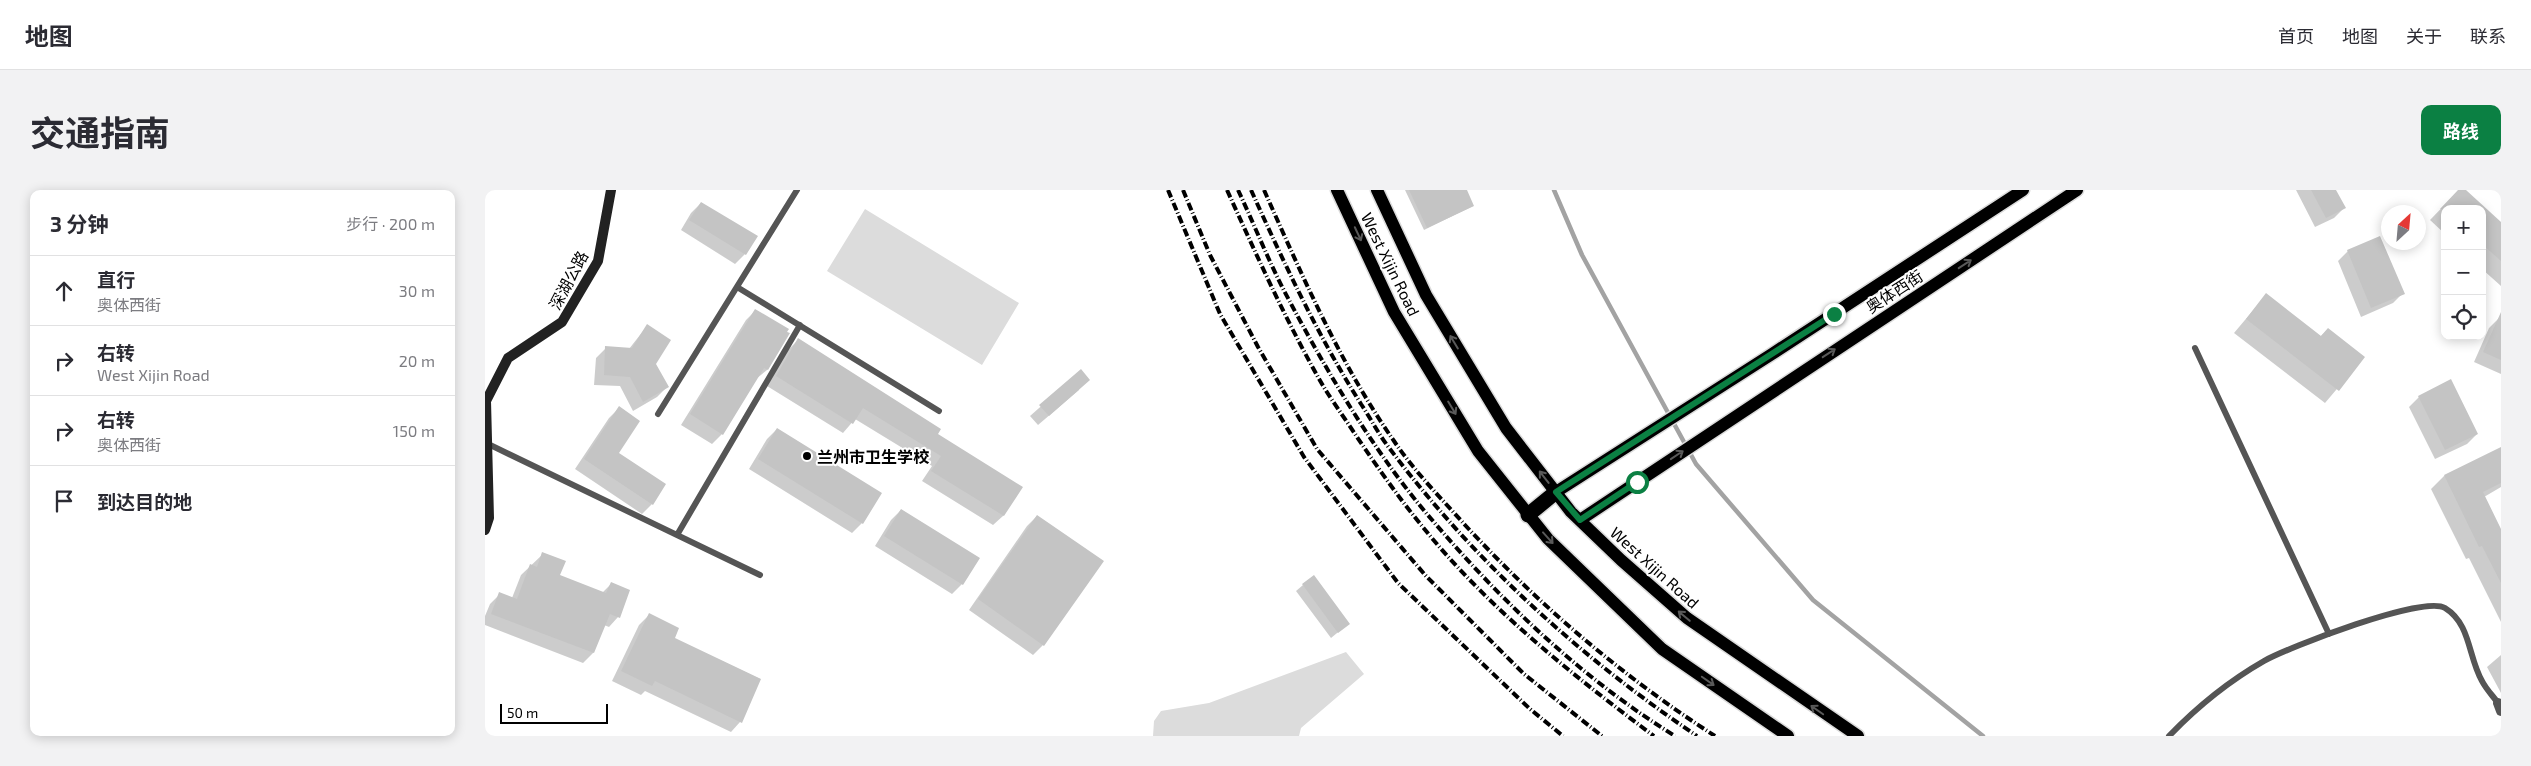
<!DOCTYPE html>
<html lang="zh">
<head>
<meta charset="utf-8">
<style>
  :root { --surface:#fff; --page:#f2f2f3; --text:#2b2b33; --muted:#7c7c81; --line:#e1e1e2; --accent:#0b8043 }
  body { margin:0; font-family:"Exo 2","Noto Sans SC",sans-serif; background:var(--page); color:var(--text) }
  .controls { position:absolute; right:15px; top:15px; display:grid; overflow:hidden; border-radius:10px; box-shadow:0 2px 12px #0003 }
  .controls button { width:45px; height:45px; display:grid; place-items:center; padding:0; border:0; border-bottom:1px solid var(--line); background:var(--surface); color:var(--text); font:25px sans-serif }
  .compass { position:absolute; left:1896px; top:15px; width:45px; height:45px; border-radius:50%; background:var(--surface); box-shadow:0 2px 12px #0003; rotate:26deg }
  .scale { position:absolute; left:15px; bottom:12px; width:108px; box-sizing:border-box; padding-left:5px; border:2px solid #000; border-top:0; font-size:14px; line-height:18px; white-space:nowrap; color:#000; -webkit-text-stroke:4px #fff; paint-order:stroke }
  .stop { position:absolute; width:15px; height:15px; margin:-11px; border:4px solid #0b8043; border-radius:50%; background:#fff }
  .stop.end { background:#0b8043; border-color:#fff; box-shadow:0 1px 5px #0008 }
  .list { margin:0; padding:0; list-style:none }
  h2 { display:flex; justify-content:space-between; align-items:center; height:65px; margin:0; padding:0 20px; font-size:21px }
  h2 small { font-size:16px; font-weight:400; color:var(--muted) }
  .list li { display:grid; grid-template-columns:32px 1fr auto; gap:15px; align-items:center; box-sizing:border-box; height:70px; padding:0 20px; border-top:1px solid var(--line) }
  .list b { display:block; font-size:19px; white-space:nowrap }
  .list p { margin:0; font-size:16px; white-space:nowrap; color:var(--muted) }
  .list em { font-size:16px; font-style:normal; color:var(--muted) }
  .icon { flex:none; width:28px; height:28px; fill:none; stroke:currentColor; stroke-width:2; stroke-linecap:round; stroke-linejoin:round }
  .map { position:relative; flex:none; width:2016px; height:546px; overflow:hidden; border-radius:10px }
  header { display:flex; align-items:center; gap:30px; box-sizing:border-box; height:70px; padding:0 25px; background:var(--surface); border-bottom:1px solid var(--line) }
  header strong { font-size:24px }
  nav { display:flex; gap:28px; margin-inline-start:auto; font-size:18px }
  .intro { display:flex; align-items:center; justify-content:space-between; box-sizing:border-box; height:120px; padding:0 30px }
  h1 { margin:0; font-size:35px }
  .button { padding:12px 22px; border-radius:10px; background:var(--accent); color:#fff; font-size:18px; font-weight:700 }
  main { display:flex; gap:30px; padding:0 30px }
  aside { flex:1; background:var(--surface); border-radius:10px; box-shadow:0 2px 12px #0003 }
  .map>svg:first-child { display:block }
  .green { fill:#dcdcdc }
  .shadow { fill:#0003 }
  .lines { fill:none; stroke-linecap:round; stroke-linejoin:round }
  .stream { stroke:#a3a3a3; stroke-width:4.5 }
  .building { fill:#c4c4c4 }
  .primary-casing { stroke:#dbdbdb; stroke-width:15 }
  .highway-casing { stroke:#dbdbdb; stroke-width:18 }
  .lane { stroke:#555; stroke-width:6 }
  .street { stroke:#555; stroke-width:10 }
  .secondary { stroke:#222; stroke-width:10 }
  .primary { stroke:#000; stroke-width:12 }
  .highway { stroke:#000; stroke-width:15 }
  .rail { stroke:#000; stroke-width:4; stroke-dasharray:8 2.5 1 2.5; stroke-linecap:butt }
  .oneway { stroke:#595959 }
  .route { stroke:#0b8043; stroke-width:6 }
  .poi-dot { fill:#000; stroke:#fff; stroke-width:2 }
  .labels { text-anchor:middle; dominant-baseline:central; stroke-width:4; stroke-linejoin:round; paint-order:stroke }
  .street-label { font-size:16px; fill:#000; stroke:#fff }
  .poi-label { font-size:16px; font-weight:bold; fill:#000; stroke:#fff; text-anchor:start }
</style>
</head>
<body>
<header>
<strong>地图</strong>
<nav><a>首页</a><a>地图</a><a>关于</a><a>联系</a></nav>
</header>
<div class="intro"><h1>交通指南</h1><a class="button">路线</a></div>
<main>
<aside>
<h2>3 分钟<small>步行 · 200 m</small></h2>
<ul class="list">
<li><svg class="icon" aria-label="ahead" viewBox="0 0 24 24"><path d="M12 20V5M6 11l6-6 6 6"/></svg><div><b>直行</b><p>奥体西街</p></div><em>30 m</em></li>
<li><svg class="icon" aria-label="right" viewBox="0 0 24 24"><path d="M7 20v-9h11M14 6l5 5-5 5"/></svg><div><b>右转</b><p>West Xijin Road</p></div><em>20 m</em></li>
<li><svg class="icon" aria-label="right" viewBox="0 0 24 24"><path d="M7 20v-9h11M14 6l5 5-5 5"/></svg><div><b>右转</b><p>奥体西街</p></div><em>150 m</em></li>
<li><svg class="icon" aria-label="arrive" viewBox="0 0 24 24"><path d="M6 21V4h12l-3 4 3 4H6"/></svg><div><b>到达目的地</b></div></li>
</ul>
</aside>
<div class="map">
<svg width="2016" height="546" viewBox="0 0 2016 546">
  <rect width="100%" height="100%" fill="#fff"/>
  <path class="green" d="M 380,19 L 534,113 L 497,175 L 342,81 Z
    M 861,462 L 879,484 L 816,538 L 814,546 L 668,546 L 669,531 L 676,521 L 724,513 Z"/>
  <path class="shadow" d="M 920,0 L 980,0 L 988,16 L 939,40 Z
    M 1811,0 L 1850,0 L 1859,18 L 1849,28 L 1830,37 Z
    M 1974,0 L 1979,0 L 2016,34 L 2016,96 L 1997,79 L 1997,19 L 1960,19 L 1960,44 L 1945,30 Z
    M 216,13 L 260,64 L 250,74 L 196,40 L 206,23 Z
    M 1895,48 L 1918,103 L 1908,113 L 1876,127 L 1853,71 L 1863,61 Z
    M 1781,105 L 1835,147 L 1843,139 L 1879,167 L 1840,213 L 1749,143 Z
    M 271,120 L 303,143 L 282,180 L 271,189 L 237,244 L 227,254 L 196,235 L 261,130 Z
    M 2014,128 L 2016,129 L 2016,184 L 1989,172 L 2004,138 Z
    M 162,136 L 170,174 L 182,197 L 172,207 L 148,221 L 135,196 L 109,195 L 111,168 L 121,158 L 144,159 Z
    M 313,150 L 451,244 L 536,297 L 518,326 L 508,335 L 437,291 L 447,276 L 370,229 L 358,243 L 282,196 L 303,160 Z
    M 596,181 L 594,200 L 553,235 L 545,226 Z
    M 1934,207 L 1992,244 L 1982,254 L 1950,269 L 1924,217 Z
    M 134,218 L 132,263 L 167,314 L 157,324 L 90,279 L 124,228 Z
    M 292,239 L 377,333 L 367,343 L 264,279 L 282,249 Z
    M 2014,260 L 2016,265 L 2016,297 L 1999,307 L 2016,342 L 2016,432 L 1984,368 L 1981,369 L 1946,299 L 1959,286 Z
    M 416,320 L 493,368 L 477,394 L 467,404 L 390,356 L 406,330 Z
    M 552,326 L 558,455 L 548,465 L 484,420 L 542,336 Z
    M 58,364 L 74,386 L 117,403 L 126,394 L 133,427 L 124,437 L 119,435 L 108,463 L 98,473 L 0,435 L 0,426 L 5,414 L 15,404 L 27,408 L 36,385 Z
    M 818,395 L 863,434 L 846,448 L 811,401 Z
    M 164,425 L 188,448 L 275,489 L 255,532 L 246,542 L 160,501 L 156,505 L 127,491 L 154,435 Z
    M 2016,465 L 2016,503 L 2002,477 Z"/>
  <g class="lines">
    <path class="stream" d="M 1069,0 L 1097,65 L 1211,274 L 1328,410 L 1498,546"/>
  </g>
  <path class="building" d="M 924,0 L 982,0 L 989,16 L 942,38 Z
    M 1826,0 L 1851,0 L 1861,18 L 1841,28 Z
    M 1973,0 L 1981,0 L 2016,32 L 2016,71 L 1997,54 L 1997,19 L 1955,19 Z
    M 216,12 L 273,46 L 261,65 L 204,30 Z
    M 1895,46 L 1920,104 L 1886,118 L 1862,60 Z
    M 1781,103 L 1836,146 L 1843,138 L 1880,167 L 1854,201 L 1761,129 Z
    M 270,119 L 304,139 L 302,142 L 305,143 L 283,180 L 279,178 L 238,245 L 205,224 Z
    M 2016,122 L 2016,170 L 1998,162 Z
    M 162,134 L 186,150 L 171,174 L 184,197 L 158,212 L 145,187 L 119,185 L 120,156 L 147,158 Z
    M 313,148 L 456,239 L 453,244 L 538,297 L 519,326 L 446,281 L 456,266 L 378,218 L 368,234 L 291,186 Z
    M 596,179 L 605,190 L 564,226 L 554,215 Z
    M 1966,189 L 1993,244 L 1960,260 L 1933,206 Z
    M 134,216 L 155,231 L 134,263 L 181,294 L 168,315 L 99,269 Z
    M 292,238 L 397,303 L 378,334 L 273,269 Z
    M 2016,257 L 2016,293 L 1998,302 L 2016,339 L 2016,393 L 1997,356 L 1994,357 L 1959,285 Z
    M 416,319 L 495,368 L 478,395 L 399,346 Z
    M 552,325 L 619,371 L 559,456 L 493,409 Z
    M 57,362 L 81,371 L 75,385 L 121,403 L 126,392 L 145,400 L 135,428 L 125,424 L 109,463 L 6,424 L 14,402 L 32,409 L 45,374 L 52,377 Z
    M 829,385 L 865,434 L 853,443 L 817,394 Z
    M 164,423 L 194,438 L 190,448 L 276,489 L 257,533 L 170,491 L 167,496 L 136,481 Z"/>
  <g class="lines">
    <defs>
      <path id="primary" d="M 852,0 L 909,122 L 993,261 L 1063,349 L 1177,459 L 1303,546
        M 892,0 L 941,105 L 1021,238 L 1086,322 L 1136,370 L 1202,428 L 1373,546
        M 1071,302 L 1287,164 L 1538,0
        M 1095,330 L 1592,0"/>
      <path id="highway" d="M 1043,325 L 1071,302"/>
    </defs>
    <use href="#primary" class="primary-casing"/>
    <use href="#highway" class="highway-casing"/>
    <path class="lane" d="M 252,97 L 454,221
      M 1710,158 L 1844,444
      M 173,224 L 312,0
      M 1,253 L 275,385
      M 192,345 L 315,135
      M 1684,546 C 1712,517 1744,491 1779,471 C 1804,457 1938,405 1960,418 C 1986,434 1983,467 1997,491 C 2001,499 2008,506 2013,513"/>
    <path class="street" d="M 2013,513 L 2016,521"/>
    <path class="secondary" d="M 0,340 L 4,328 L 1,211 L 23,168 L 77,132 L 113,71 L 126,0"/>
    <use href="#primary" class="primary"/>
    <use href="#highway" class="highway"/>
    <path class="rail" d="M 683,0 L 735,124 L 819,267 L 913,393 L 1045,519 L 1078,546
      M 698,0 L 725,65 L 773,157 L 832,259 L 941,386 L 1039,484 L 1117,546
      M 742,0 C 772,66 801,131 837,194 C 847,211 859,227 870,244 C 891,275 913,307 937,336 C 1001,416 1087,485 1169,546
      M 753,0 C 770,36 785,75 804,110 C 843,184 893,268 948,331 C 1017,412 1099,490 1190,546
      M 766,0 C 799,73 833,146 876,214 C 886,229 894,245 905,259 C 990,372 1095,467 1212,546
      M 779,0 C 817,85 855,174 909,251 C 929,281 956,308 980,335 C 1055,416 1137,486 1230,546"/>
  </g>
  <defs><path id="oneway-shaft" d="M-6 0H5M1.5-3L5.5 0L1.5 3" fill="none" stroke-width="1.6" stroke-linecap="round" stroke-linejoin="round" transform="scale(1.25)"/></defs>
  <g class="oneway">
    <use href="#oneway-shaft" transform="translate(873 44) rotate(65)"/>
    <use href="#oneway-shaft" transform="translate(1480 74) rotate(-33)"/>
    <use href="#oneway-shaft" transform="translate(969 152) rotate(-121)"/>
    <use href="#oneway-shaft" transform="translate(1344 163) rotate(-33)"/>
    <use href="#oneway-shaft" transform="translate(967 218) rotate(59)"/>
    <use href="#oneway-shaft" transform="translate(1192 265) rotate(-34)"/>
    <use href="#oneway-shaft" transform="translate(1059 287) rotate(-128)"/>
    <use href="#oneway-shaft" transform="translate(1063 348) rotate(48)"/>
    <use href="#oneway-shaft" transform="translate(1199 426) rotate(-140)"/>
    <use href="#oneway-shaft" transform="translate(1223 491) rotate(35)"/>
    <use href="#oneway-shaft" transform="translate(1332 520) rotate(-145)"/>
  </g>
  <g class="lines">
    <path class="route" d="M 1152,292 L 1095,330 L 1071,302 L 1349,124"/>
  </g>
  <circle class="poi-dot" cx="322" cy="266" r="5"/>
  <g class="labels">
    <g class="street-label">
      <text transform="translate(906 74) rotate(64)">West Xijin Road</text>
      <text transform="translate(83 90) rotate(-62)">深湖公路</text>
      <text transform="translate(1409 101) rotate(-33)">奥体西街</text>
      <text transform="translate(1170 377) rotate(42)">West Xijin Road</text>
    </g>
    <g class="poi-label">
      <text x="332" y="266">兰州市卫生学校</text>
    </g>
  </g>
</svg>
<div class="controls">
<button>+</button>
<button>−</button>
<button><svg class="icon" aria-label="locate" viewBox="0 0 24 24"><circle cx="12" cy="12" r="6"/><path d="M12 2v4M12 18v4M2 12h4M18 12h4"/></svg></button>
</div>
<svg class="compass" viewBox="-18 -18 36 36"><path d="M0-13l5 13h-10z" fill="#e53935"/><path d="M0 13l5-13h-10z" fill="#7c7c81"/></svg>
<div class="scale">50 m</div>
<div class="stop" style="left:1152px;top:292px"></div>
<div class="stop end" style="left:1349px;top:124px"></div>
</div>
</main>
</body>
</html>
